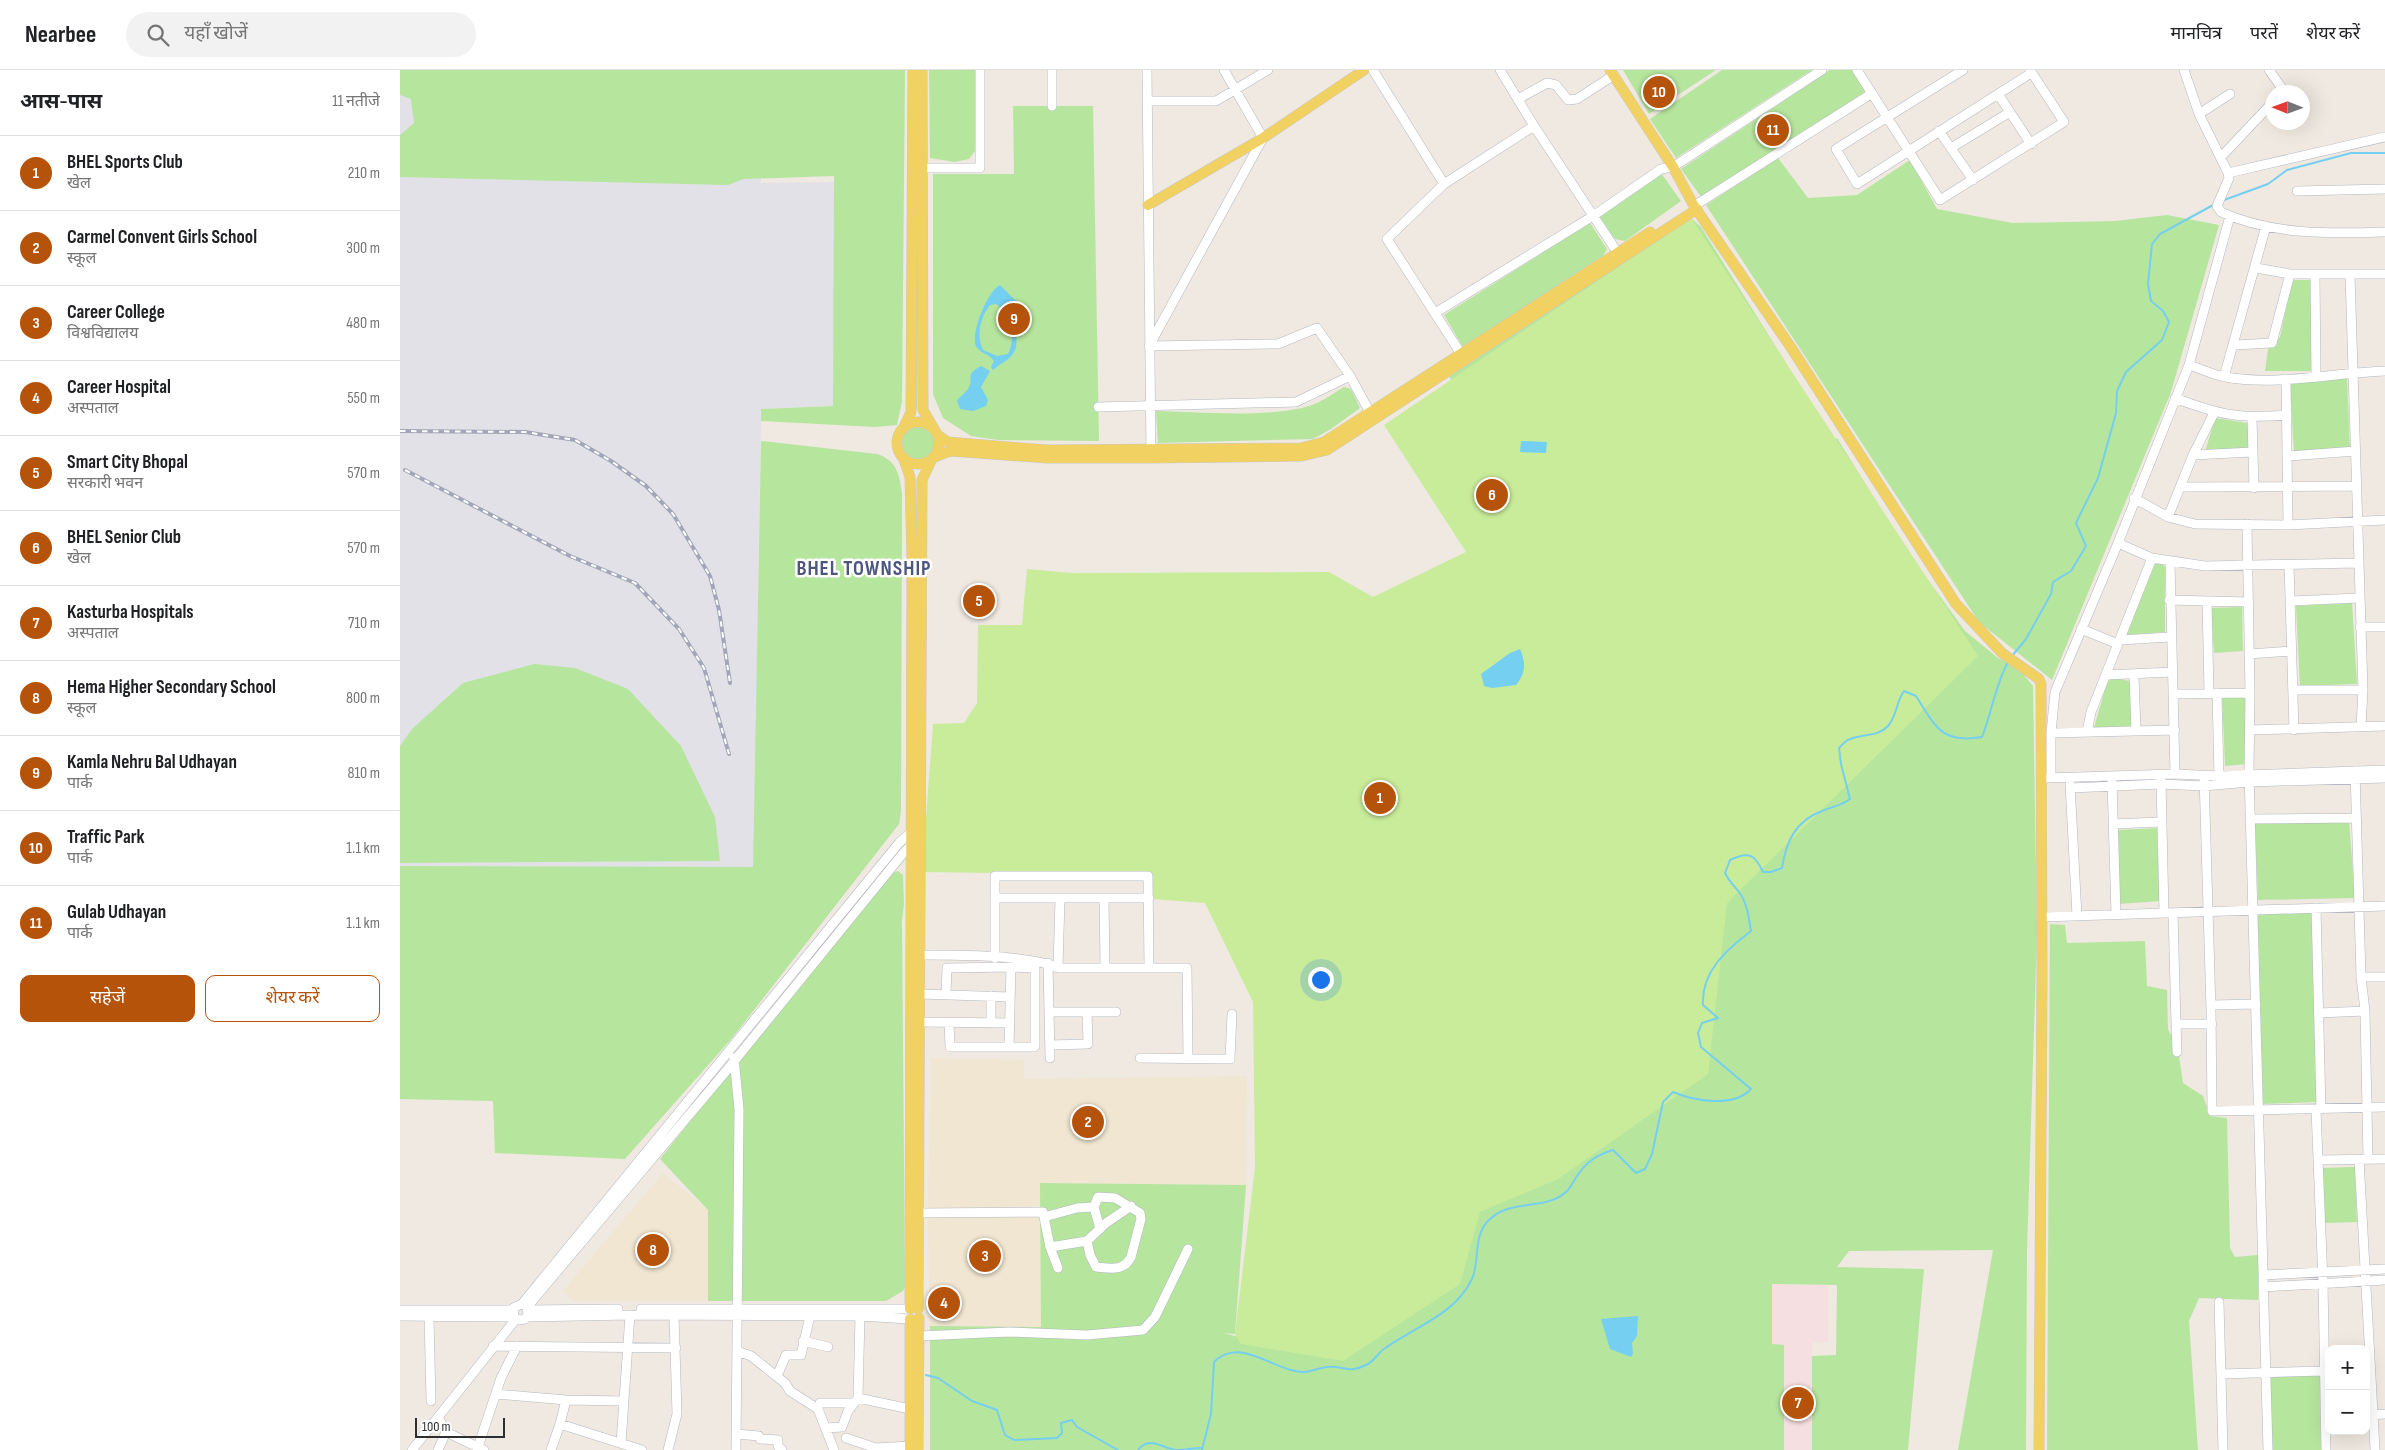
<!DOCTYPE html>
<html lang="hi">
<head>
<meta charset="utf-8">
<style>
  :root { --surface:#fff; --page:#f2f2f2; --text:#202124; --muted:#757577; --line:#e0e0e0; --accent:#b45309 }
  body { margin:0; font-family:"Sofia Sans Condensed","Noto Sans Devanagari",sans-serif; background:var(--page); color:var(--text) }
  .controls { position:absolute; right:15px; bottom:15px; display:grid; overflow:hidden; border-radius:10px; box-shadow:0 5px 20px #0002 }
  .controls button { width:45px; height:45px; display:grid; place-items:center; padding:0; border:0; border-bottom:1px solid var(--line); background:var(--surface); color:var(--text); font:25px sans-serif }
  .compass { position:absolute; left:1865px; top:15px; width:45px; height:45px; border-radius:50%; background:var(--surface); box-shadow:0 5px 20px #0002; rotate:271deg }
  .scale { position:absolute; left:15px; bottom:12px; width:90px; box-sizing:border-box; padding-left:5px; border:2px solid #2e2e2e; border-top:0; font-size:14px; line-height:18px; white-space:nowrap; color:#2e2e2e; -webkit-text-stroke:4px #fff; paint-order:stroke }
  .you { position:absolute; left:920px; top:909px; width:18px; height:18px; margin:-12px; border:4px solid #fff; border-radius:50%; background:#1a73e8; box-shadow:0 0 0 8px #1a73e833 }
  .badge { display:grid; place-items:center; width:32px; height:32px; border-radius:50%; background:var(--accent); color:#fff; font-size:16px; font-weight:700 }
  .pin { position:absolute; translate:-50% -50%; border:2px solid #fff; box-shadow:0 1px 5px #0006 }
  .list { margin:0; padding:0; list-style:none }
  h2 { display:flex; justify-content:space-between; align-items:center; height:65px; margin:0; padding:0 20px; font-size:21px }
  h2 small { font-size:16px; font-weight:400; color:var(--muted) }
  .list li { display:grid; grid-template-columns:32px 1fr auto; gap:15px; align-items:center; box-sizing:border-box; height:75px; padding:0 20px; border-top:1px solid var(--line) }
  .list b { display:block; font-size:19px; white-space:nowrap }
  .list p { margin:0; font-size:16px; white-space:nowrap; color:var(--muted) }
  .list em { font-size:16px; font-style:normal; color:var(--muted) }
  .actions { display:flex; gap:10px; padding:15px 20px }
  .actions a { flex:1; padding:11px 0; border:1px solid var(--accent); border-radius:10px; text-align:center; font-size:18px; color:var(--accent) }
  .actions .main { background:var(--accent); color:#fff }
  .icon { flex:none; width:28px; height:28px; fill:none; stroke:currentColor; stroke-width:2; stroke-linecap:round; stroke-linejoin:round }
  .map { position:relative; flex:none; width:1985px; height:1380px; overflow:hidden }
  header { display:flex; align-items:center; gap:30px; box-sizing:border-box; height:70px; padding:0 25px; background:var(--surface); border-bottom:1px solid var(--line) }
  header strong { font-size:24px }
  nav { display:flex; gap:28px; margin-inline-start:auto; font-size:18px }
  .search { width:350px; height:45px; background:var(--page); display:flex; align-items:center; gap:12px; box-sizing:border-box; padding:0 18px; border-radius:28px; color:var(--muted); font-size:19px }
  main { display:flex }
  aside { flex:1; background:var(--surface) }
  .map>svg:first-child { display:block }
  .industrial { fill:#e3e1e8 }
  .education { fill:#f0e6d1 }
  .medical { fill:#f5dfe0 }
  .green { fill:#b6e59e }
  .pitch { fill:#c9ec9a }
  .water { fill:#75cff0; fill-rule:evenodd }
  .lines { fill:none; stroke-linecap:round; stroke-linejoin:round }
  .stream { stroke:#75cff0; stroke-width:2 }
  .minor-casing { stroke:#b4b7c1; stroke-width:10 }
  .major-casing { stroke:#c9c9c9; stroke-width:11 }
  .minor { stroke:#fff; stroke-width:9 }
  .major { stroke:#f2d163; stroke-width:10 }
  .rail-casing { stroke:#a3a6b8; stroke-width:4 }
  .rail { stroke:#fff; stroke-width:2; stroke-dasharray:5.5; stroke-linecap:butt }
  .labels { text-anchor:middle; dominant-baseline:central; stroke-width:5; stroke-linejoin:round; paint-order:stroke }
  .district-label { font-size:21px; font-weight:bold; letter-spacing:1px; fill:#4d5680; stroke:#fff }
</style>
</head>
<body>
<header>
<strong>Nearbee</strong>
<div class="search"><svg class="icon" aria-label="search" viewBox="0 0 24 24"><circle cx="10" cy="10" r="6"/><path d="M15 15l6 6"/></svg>यहाँ खोजें</div>
<nav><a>मानचित्र</a><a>परतें</a><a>शेयर करें</a></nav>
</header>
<main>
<aside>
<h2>आस-पास<small>11 नतीजे</small></h2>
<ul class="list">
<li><span class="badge">1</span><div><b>BHEL Sports Club</b><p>खेल</p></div><em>210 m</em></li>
<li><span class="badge">2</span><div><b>Carmel Convent Girls School</b><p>स्कूल</p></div><em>300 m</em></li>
<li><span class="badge">3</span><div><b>Career College</b><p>विश्वविद्यालय</p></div><em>480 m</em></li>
<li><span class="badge">4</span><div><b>Career Hospital</b><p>अस्पताल</p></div><em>550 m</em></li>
<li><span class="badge">5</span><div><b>Smart City Bhopal</b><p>सरकारी भवन</p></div><em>570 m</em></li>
<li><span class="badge">6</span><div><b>BHEL Senior Club</b><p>खेल</p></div><em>570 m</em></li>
<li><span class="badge">7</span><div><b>Kasturba Hospitals</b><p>अस्पताल</p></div><em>710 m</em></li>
<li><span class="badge">8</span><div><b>Hema Higher Secondary School</b><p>स्कूल</p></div><em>800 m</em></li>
<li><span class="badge">9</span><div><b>Kamla Nehru Bal Udhayan</b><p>पार्क</p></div><em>810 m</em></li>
<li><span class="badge">10</span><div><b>Traffic Park</b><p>पार्क</p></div><em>1.1 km</em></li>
<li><span class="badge">11</span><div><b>Gulab Udhayan</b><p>पार्क</p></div><em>1.1 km</em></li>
</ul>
<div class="actions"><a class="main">सहेजें</a><a>शेयर करें</a></div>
</aside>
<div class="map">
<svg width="1985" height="1380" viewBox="0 0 1985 1380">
  <rect width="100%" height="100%" fill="#efe9e1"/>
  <path class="industrial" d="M 0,0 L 361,0 L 361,113 L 435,112 L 433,336 L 361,339 L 354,798 L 0,796 Z"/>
  <path class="education" d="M 531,988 L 624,990 L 624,1009 L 847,1006 L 846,1115 L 641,1113 L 640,1136 L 528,1139 Z
    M 263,1103 L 308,1140 L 308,1231 L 173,1231 L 163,1221 Z
    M 528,1146 L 641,1146 L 641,1257 L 530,1256 Z"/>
  <path class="medical" d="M 1372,1214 L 1428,1215 L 1428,1272 L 1412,1273 L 1412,1380 L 1384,1380 L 1384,1276 L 1372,1275 Z"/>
  <path class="green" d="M 0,0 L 505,0 L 502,331 L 497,355 L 475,357 L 361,351 L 361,339 L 433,336 L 434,106 L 344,109 L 328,115 L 0,107 L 0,65 L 14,53 L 11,29 L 0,25 Z
    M 529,0 L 575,0 L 575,81 L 569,89 L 555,92 L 530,88 Z
    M 1223,0 L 1316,0 L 1249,44 Z
    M 1322,0 L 1412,0 L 1276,88 L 1250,49 Z
    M 1430,0 L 1453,0 L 1466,21 L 1302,128 L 1281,99 Z
    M 613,36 L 693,36 L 699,371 L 598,370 L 571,366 L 543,348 L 533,324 L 533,104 L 614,104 Z
    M 1378,88 L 1408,128 L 1457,125 L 1510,90 L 1537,139 L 1613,153 L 1715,151 L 1767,145 L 1819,155 L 1771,322 L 1652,610 L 1579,552 L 1306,135 Z
    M 1261,103 L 1281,131 L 1225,171 L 1215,169 L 1199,146 Z
    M 516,106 L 519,106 L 517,339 L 515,339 Z
    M 1291,148 L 1301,157 L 1419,346 L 1402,388 L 1437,368 L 1505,478 L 1565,561 L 1598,588 L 1617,597 L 1633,616 L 1637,864 L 1627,1179 L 1626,1380 L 1558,1380 L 1593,1180 L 1449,1181 L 1437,1197 L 1524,1199 L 1508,1380 L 1412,1380 L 1412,1286 L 1436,1285 L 1437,1215 L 1372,1214 L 1372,1274 L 1384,1275 L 1384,1380 L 530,1380 L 530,1256 L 641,1257 L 640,1113 L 846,1115 L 835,1264 L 823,1263 L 847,1269 L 1189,838 L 1067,339 L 1049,306 Z
    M 1190,153 L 1207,179 L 1203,186 L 1063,277 L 1044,245 Z
    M 1895,210 L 1910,210 L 1914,301 L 1865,301 L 1868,279 L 1880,267 L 1892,211 Z
    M 1947,308 L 1950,379 L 1894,383 L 1890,312 Z
    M 944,317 L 951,319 L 960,338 L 931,359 L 913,369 L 758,373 L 756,341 C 797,342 882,349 917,333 C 926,329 935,322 944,317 Z
    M 1815,348 L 1848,353 L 1849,379 L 1805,382 Z
    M502 373a17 17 0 1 1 34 0a17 17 0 1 1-34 0Z
    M 361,371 L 477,384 C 497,391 499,403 502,423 L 501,741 L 499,754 L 333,967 L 225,1089 L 95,1083 L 93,1031 L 0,1029 L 0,796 L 353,797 Z
    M 1756,492 L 1765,496 L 1765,562 L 1725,565 Z
    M 1952,533 L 1957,614 L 1900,616 L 1896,536 Z
    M 1842,537 L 1843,581 L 1814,583 L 1811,538 Z
    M 134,594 L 175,598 L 228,619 L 281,676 L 315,747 L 320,791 L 0,793 L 0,676 L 12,659 L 63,613 Z
    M 1713,608 L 1730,611 L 1732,657 L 1694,658 L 1707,612 Z
    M 1845,624 L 1847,694 L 1825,696 L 1822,625 Z
    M 1949,751 L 1955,828 L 1858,830 L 1855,754 Z
    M 1757,758 L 1760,831 L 1719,834 L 1718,760 Z
    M 498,801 L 503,805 L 504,834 L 502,851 L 505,1216 L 503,1221 L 486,1231 L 308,1231 L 308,1140 L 260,1089 L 459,839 L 464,841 L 464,839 L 493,803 Z
    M 1912,840 L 1918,1032 L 1862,1034 L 1856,845 Z
    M 1650,854 L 1665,855 L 1667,873 L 1745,871 L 1747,916 L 1767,920 L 1768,960 L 1777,973 L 1783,1013 L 1803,1026 L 1810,1046 L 1827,1048 L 1830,1178 L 1835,1187 L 1858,1185 L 1858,1230 L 1799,1228 L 1789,1251 L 1798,1380 L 1647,1380 Z
    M 1955,1097 L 1957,1152 L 1925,1153 L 1921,1098 Z
    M 1920,1303 L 1921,1380 L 1871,1380 L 1868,1304 Z"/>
  <path class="pitch" d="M 1291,148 L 1578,586 L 1327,833 L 1308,1004 L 1158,1109 L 1080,1142 L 1060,1214 L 943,1291 L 841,1274 L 835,1264 L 855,1097 L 853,932 L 805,833 L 751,829 L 752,805 L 522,802 L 533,654 L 564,653 L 577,633 L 578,555 L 622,555 L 627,499 L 672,503 L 929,502 L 973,527 L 1066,482 L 984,355 Z"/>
  <path class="water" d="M 600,215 L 617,232 L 620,237 C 618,242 615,248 615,253 C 615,264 620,276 612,285 C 608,291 599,294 593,300 L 591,297 L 594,291 C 589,283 580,284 576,276 C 570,264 588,220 600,215 ZM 596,234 C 612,244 616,268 608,284 L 597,286 L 583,280 C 576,266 580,248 590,235 Z
    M 581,296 L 590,301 L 581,317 L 588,330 L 586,336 L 573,341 L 560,339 L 557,331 C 560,326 565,323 568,319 C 575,308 563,306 581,296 Z
    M 1121,371 L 1147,372 L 1146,383 L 1120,382 Z
    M 1120,579 C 1126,593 1126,603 1116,615 L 1092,618 L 1084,616 L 1081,604 L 1110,583 Z
    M 1238,1246 L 1237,1266 L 1232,1273 L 1233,1284 L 1231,1287 L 1210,1279 L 1201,1249 Z"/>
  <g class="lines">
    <path class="stream" d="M 1824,130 L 1868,114 L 1887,100 L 1951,83 L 1985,83
      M 1612,586 L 1626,569 L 1651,524 L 1653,512 L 1671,501 L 1686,476 L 1676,453 L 1698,408 L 1716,343 L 1717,321 L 1726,302 L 1762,270 L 1769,252 L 1763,241 L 1751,231 L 1748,214 L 1752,174 L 1760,164 L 1815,134
      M 526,1305 L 538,1308 L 572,1331 L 597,1340 L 605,1365 L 614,1370 L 657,1368 L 662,1363 L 661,1353 L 672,1350 L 677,1357 L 718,1380
      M 738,1380 C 750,1365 763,1379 777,1380 C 785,1380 793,1378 801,1378
      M 802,1380 L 811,1344 L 814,1292 C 837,1269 865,1293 891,1300 C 908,1305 912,1299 927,1297 C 944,1295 946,1305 968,1294 C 974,1291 978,1283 984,1279 C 1014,1257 1055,1245 1072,1209 C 1080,1191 1073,1168 1087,1152 C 1109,1127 1146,1142 1167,1121 C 1171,1117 1174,1110 1177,1106 C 1187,1091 1197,1085 1213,1080 L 1236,1103 L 1245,1099 L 1252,1084 L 1263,1032 L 1273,1022 C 1294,1031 1334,1038 1351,1019 L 1301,977 L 1298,963 L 1302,953 L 1318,948 L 1303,935 C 1301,902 1326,880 1351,861 C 1349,849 1347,832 1339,822 C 1333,814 1330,813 1325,803 L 1330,790 C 1348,781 1355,784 1363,802 L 1371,802 L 1382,798 C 1386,772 1395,751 1422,741 C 1433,736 1441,736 1450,729 L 1441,694 L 1439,678 C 1442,675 1445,671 1448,670 C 1460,663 1477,668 1488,656 C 1497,646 1496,632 1504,621 L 1516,626 C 1536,657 1541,674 1582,667 C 1592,642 1595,616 1608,592"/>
    <defs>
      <path id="minor" d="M 652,0 L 652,36
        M 747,0 L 751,385
        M 824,0 L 863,68 L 749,276 L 878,274 L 917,258 L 950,306 L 973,348
        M 973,0 L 1044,114
        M 1100,0 L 1134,56 L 1221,188
        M 1457,0 L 1540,130 L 1664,52 L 1630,0
        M 1563,0 L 1436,79 L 1457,114 L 1631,3
        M 1784,0 L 1799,44 L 1828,103 L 1829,108 L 1817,136 L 1821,142 C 1871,165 1932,164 1985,162
        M 1869,0 L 1884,21 L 1882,22
        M 1598,24 L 1631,74
        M 1118,29 L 1147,13 L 1156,15 L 1168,30 L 1177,29 L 1214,5
        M 747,31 L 816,31 L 868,0
        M 1799,44 L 1830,24
        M 1539,61 L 1573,110
        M 1551,78 L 1610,42
        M 1821,87 L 1872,33
        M 515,98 L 580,98 L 580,0
        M 1828,103 L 1985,67
        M 1897,121 L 1985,119
        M 1294,136 L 1471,24
        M 1856,198 L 1890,204 L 1985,204
        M 1950,204 L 1963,620 L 1961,656
        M 1915,205 L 1916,306
        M 1035,243 L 1193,146 L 1261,99 L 1273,97 L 1422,0
        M 1835,275 L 1872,273 L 1890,204
        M 1065,290 L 987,169 L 1044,114 L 1134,56
        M 1789,295 C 1800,298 1813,305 1825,307 C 1877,316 1932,303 1985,301
        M 1824,307 L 1866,156
        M 1886,309 L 1888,455
        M 1775,328 C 1819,345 1840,349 1887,345
        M 698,337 L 896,332 L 950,306
        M 1852,348 L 1854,418
        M 1793,385 L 1853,382
        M 1889,386 L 1956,381
        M 1781,417 L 1957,416
        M 1734,428 L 1768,447 L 1795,454 L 1888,455 L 1985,450
        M 1768,447 L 1793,385 L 1814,343
        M 1847,454 L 1850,623 L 1849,703 L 1868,1380
        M 1718,473 L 1752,488 L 1805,496 L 1958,493
        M 1770,492 L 1775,704
        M 1889,495 L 1894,660
        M 1769,530 L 1849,532
        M 1807,531 L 1809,623
        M 1891,531 L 1959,528
        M 1960,557 L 1985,557
        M 1681,559 L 1718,574
        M 1720,570 L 1770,567
        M 1849,584 L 1891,581
        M 1734,604 L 1736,661
        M 1706,605 L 1772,602
        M 1894,620 L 1963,620
        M 1817,623 L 1819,706
        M 1773,624 L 1850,623
        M 1850,660 L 1985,656
        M 1687,662 L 1691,642 L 1752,488
        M 1651,663 L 1775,660
        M 1955,701 L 1961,907 L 1965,941 L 1968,1089
        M 1804,706 L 1811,939 L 1812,1041 L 1985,1037
        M 1646,708 L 1775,704 L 1819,706 L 1985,700
        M 1651,708 L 1651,663 L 1655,622 L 1718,473 L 1789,295 L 1830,146
        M 1761,711 L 1764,843
        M 1712,712 L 1716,845
        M 1670,714 L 1677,846
        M 1671,718 L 1761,714 L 1804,716 L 1849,712 L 1985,708
        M 1850,749 L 1955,748
        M 1713,754 L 1761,752
        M 595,828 L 749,828
        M 704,828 L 705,897
        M 1916,838 L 1921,1039
        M 1773,843 L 1776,954 L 1812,954
        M 1642,847 L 1985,836
        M 514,885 C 549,885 629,884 658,898 L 787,898 L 788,989
        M 595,888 L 595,806 L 748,806 L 749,897
        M 648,893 L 650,988
        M 658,898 L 660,828
        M 1961,907 L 1985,907
        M 520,924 L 610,927
        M 546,925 L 547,898 L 611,897 L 609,977
        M 1811,935 L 1856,934
        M 649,942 L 716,942
        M 1919,943 L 1965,941
        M 520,952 L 610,953
        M 549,953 L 550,977 L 634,977 L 635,976 L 635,898 L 611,897
        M 591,953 L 591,926
        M 1776,954 L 1777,982
        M 650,975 L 688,974 L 687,942
        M 334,988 L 339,1039 L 336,1380
        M 740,988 L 830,989 L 832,944
        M 1916,1039 L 1923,1212 L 1926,1380
        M 1959,1089 L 1975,1380
        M 1918,1090 L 1985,1089
        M 694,1137 L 700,1159
        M 519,1143 L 643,1142 L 650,1177 L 658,1198
        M 644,1147 L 677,1138 L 694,1137 L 698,1127 L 715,1128 L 740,1143 L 741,1149 L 731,1187 C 724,1202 709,1198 696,1197 L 690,1185 L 687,1171
        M 650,1177 L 687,1171 L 706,1153 L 731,1136
        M 1863,1205 L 1985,1199
        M 1863,1217 L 1985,1210
        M 1819,1232 L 1823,1380
        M 122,1234 L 127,1237 L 128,1244 L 125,1249 L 119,1250 L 114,1247 L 113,1238 L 122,1234 L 499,773 L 514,760
        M 127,1237 L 327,1000 L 505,781 L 515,772
        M 241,1239 L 509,1239
        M 0,1240 L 113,1240
        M 128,1240 L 218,1239
        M 0,1246 L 114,1247
        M 460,1246 L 458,1328 L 510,1339
        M 29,1247 L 31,1331
        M 127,1247 L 230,1245 L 460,1246 L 509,1249
        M 519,1266 L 609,1262 L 687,1265 L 743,1260 L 755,1247 L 788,1179
        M 403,1271 L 428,1277
        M 93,1276 L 276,1278
        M 337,1281 L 351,1286 L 385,1313 L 390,1321 L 418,1339 L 434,1380
        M 1821,1304 L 1924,1301
        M 377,1306 L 386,1285 L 401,1285 L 410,1246
        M 96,1324 L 166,1330 L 224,1331
        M 420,1333 L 453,1333
        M 1966,1345 L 1985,1344
        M 38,1347 L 46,1362 L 84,1380
        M 160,1354 L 242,1380
        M 426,1358 L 442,1357 L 448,1341 L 458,1328
        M 336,1364 L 359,1366 L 360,1369 L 378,1370 L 378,1376 L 382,1380
        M 446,1368 L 476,1378 L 510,1376
        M 221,1373 L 230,1245
        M 12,1380 L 116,1249
        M 38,1380 L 46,1362
        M 77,1380 L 101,1308 L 117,1276
        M 151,1380 L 160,1354 L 166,1330
        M 268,1380 L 277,1344 L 274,1245"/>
      <path id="major" d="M 522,0 L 523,340 L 534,359
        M 1210,0 L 1273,97 L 1294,136 L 1390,276 L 1556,534 L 1602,583 L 1639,609 L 1641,614 L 1642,908 L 1639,1380
        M 748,135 L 863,68 L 964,0
        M497 373a21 21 0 1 1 42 0a21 21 0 1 1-42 0Z
        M 504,357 L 511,342 L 513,0
        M 539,366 L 548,372 L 647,380 L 901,378 L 924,372 L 1250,162
        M 503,387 L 510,407 L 512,487 L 510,1239
        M 535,387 L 550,381 L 647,388 L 751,388 L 902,386 L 927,380 L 1297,139
        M 518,1239 L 522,410 L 531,391
        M 510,1249 L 510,1380
        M 518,1380 L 519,1248"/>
    </defs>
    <use href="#minor" class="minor-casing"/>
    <use href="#major" class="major-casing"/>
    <use href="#minor" class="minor"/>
    <use href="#major" class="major"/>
    <defs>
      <path id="rail" d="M 0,361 L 125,362 L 175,370 L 211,391 L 246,416 L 273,444 L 310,506 L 319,540 L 330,613
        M 5,400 L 170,486 L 235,513 L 279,559 L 304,598 L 329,684"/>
    </defs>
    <use href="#rail" class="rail-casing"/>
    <use href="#rail" class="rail"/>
  </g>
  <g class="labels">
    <g class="district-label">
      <text x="464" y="498">BHEL TOWNSHIP</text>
    </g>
  </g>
</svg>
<div class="controls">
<button>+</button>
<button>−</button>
</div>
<svg class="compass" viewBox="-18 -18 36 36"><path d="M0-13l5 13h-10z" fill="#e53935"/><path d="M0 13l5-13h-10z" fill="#757577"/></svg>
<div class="scale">100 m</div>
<div class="you"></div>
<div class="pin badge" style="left:980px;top:728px">1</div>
<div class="pin badge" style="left:688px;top:1052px">2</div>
<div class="pin badge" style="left:585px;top:1186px">3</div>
<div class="pin badge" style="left:544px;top:1233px">4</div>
<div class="pin badge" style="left:579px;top:531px">5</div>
<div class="pin badge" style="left:1092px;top:425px">6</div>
<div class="pin badge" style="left:1398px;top:1333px">7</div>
<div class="pin badge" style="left:253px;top:1180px">8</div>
<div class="pin badge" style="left:614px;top:249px">9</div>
<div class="pin badge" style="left:1259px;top:22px">10</div>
<div class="pin badge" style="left:1373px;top:60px">11</div>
</div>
</main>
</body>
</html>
